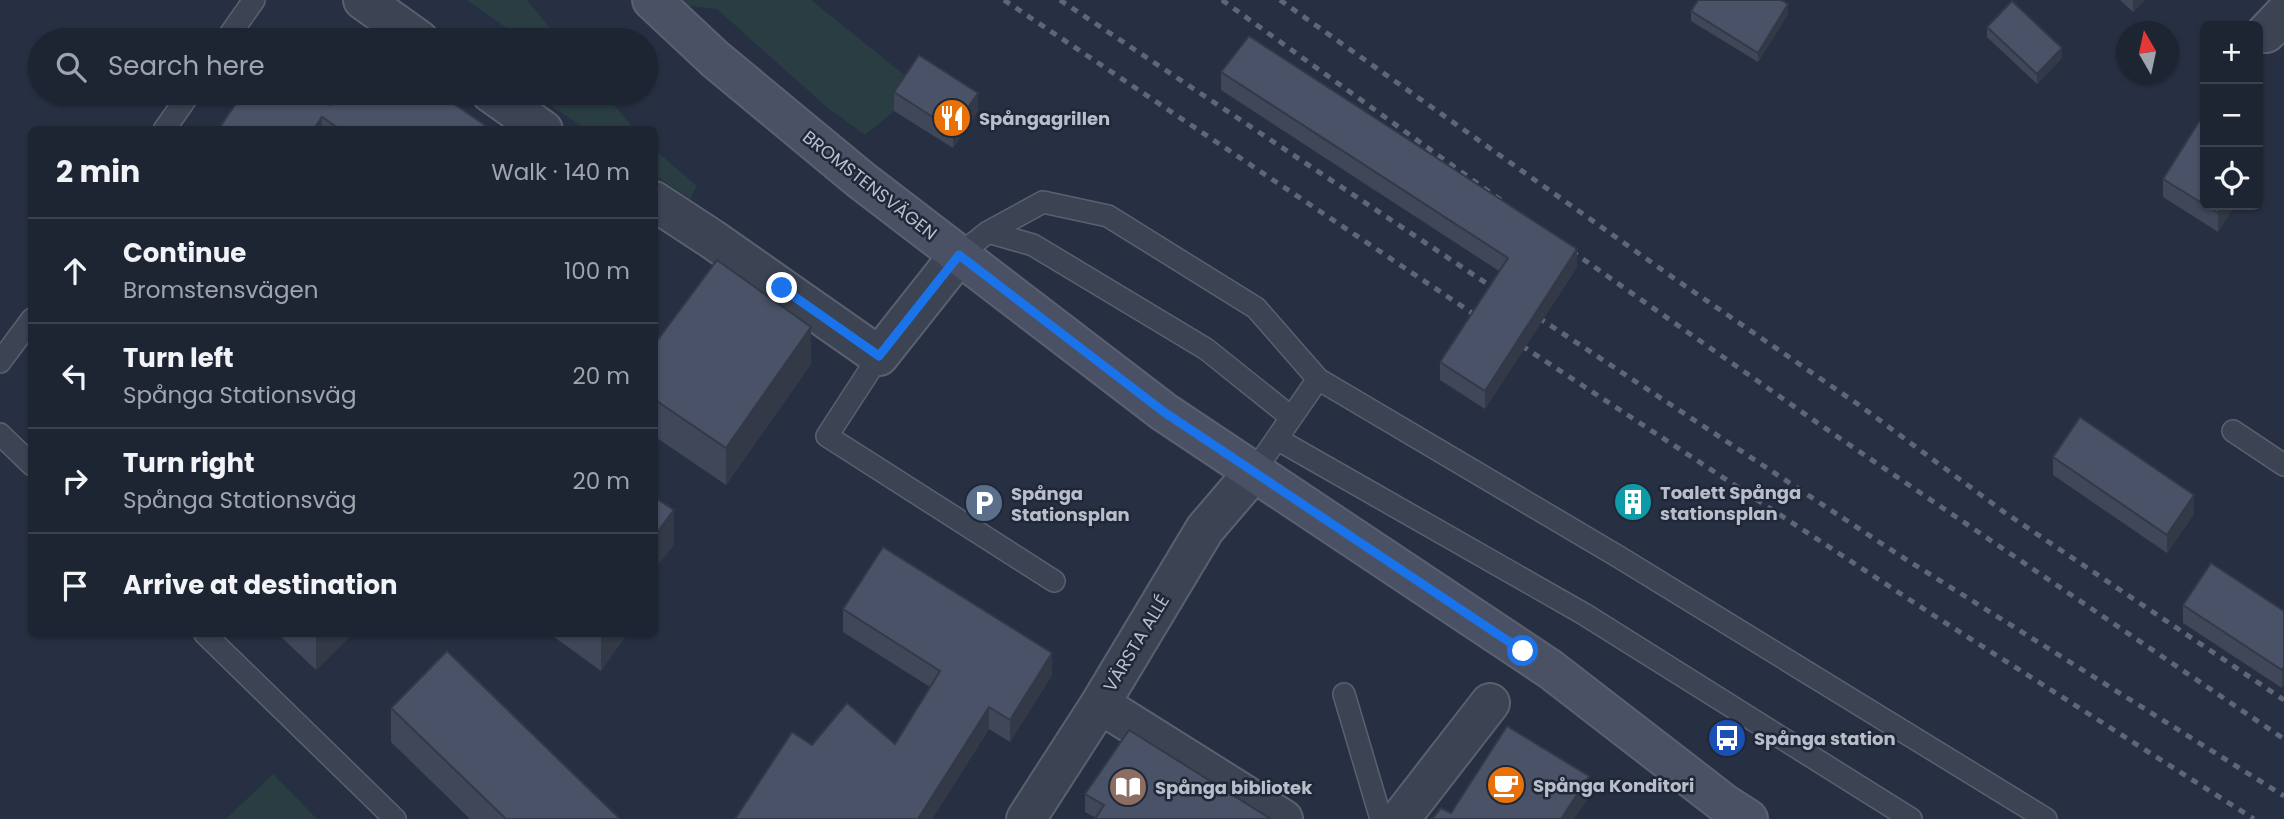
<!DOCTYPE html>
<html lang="en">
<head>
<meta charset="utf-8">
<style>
  :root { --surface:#1d2432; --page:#2a303e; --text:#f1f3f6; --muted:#a0a4ac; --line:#3b414d }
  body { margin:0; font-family:Poppins,sans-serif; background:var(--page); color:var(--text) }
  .controls { position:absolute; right:21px; top:21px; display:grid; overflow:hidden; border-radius:10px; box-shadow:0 2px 5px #0004 }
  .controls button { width:63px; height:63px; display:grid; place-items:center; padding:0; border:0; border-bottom:2px solid var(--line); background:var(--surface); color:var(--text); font:35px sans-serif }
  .compass { position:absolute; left:2116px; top:21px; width:63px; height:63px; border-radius:50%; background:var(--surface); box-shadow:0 2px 5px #0004; rotate:351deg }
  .stop { position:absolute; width:21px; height:21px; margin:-16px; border:5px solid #1a73e8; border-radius:50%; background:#fff }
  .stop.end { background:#1a73e8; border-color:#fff; box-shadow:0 2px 7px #0008 }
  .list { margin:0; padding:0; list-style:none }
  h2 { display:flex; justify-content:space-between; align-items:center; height:91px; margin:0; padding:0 28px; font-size:30px }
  h2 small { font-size:23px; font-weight:400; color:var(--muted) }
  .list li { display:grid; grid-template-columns:46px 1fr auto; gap:21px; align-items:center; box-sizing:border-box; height:105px; padding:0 28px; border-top:2px solid var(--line) }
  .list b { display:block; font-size:26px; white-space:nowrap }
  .list p { margin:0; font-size:23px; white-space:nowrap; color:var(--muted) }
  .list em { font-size:23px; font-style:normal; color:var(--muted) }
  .icon { flex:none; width:38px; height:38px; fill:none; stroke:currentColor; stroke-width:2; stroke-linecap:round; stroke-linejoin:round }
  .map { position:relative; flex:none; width:2284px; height:819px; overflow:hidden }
  .search { position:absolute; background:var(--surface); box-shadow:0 2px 5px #0004; left:28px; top:28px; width:630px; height:77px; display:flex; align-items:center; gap:18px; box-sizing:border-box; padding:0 24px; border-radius:38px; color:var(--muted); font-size:26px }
  .panel { position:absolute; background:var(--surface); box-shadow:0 2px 5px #0004; left:28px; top:126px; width:630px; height:511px; border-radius:10px }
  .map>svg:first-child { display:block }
  .green { fill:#293d43 }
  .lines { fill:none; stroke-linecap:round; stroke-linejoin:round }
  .lane-casing { stroke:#5a606f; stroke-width:24 }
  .street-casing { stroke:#5a606f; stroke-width:42 }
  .secondary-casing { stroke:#5a606f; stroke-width:42 }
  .lane { stroke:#3c4352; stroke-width:21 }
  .street { stroke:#3c4352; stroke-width:38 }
  .secondary { stroke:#4a5165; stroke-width:38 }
  .rail { stroke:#5e6678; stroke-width:5; stroke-dasharray:7 7; stroke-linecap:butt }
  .wall { fill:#3f4758 }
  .shaded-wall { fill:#333947 }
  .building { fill:#495266; stroke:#333947; stroke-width:2 }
  .route { stroke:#1a73e8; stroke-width:9 }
  .labels { text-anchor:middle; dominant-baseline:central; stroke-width:5; stroke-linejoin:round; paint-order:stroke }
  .poi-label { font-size:18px; font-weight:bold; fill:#b9becc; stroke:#202737; text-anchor:start }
  .street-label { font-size:18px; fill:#b9becc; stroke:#202737 }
</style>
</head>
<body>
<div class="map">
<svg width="2284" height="819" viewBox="0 0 2284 819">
  <rect width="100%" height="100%" fill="#273042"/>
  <path class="green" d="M 467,0 L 527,0 L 560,40 L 524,40 Z
    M 683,0 L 811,0 L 913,82 L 894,111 L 865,135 L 828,108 L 717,9 L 689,6 Z
    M 532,93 L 604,93 L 634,129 L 586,129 Z
    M 654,149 L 697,186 L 690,199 L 655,175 Z
    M 273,774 L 317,819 L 226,819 Z"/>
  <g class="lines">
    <defs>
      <path id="lane" d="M 226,40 L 254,0
        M 164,130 L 190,93
        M 988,232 L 1033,245 L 1206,349 L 1291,417
        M 959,255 L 988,232 L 1043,202 L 1108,216 L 1256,308 L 1318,379 L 1619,557 L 2046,819
        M 879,356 L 827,436 L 1054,581
        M 0,362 L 32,319
        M 2233,431 L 2284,465
        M 0,434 L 32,465
        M 1277,439 L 1584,614 L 1911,819
        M 1253,473 L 1318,379
        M 205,634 L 395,819
        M 1344,694 L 1381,819"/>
      <path id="street" d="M 363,0 L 419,40
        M 2266,33 L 2284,14
        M 491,93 L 543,130
        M 654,201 L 712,239 L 879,356 L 959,255
        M 1100,704 L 1283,819
        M 1026,819 L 1100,704 L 1205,529 L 1253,473
        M 1400,819 L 1490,703"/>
      <path id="secondary" d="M 652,0 L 715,59 L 861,180 L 1164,412 L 1550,669 L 1726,805 L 1748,819"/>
    </defs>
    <use href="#lane" class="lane-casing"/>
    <use href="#street" class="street-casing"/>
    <use href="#secondary" class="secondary-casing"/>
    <use href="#lane" class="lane"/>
    <use href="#street" class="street"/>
    <use href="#secondary" class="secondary"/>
    <path class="rail" d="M 1004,0 L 1487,323
      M 1060,0 L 1507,297
      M 1222,0 L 1506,204
      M 1280,0 L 1675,279 L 1859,405 L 2004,512 L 2284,700
      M 1560,243 L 1832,433 L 2284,739
      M 1527,310 L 1899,555 L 2284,796
      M 1510,338 L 1933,615 L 2254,819"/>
  </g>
  <path class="wall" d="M 2120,0 L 2145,0 L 2133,12 Z
    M 1691,11 L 1788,14 L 1758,62 L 1691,21 Z
    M 1987,27 L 2062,58 L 2037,84 L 1987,37 Z
    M 1221,72 L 1577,267 L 1485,409 L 1440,380 L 1440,362 L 1499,271 L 1221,90 Z
    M 894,92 L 978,111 L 953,148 L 894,111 Z
    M 330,105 L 492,130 L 218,130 Z
    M 2163,179 L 2205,205 L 2235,205 L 2218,232 L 2163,197 Z
    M 654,345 L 811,364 L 726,485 L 654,436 Z
    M 2053,457 L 2194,514 L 2167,553 L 2053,475 Z
    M 2183,605 L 2284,611 L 2282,688 L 2183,623 Z
    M 843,609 L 1052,675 L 1010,742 L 989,729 L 932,819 L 735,819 L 812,745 L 895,744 L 930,687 L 843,632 Z
    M 278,634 L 352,634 L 316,670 Z
    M 550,634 L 627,634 L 601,671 Z
    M 391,708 L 620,819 L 470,819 L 391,742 Z
    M 1085,794 L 1271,819 L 1096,818 L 1085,812 Z"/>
  <path class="shaded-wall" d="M 2133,0 L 2145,0 L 2133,12 Z
    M 1788,4 L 1788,14 L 1758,62 L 1758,53 Z
    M 2062,48 L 2062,58 L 2037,84 L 2037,74 Z
    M 978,93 L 978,111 L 953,148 L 953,130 Z
    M 322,117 L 322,130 L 313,130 Z
    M 2223,205 L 2235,205 L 2218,232 L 2218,213 Z
    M 1577,249 L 1577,267 L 1485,409 L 1485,391 Z
    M 811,327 L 811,364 L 726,485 L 726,448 Z
    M 2194,495 L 2194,514 L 2167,553 L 2167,535 Z
    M 674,510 L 674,545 L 654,570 L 654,536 Z
    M 318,634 L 352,634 L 316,670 L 316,636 Z
    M 603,634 L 627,634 L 601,671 L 601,636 Z
    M 1052,653 L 1052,675 L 1010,742 L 1010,720 Z
    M 2284,667 L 2284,685 L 2282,688 L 2282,670 Z
    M 989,707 L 989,729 L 932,819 L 918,819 Z
    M 1589,776 L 1589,797 L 1574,819 L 1561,819 Z"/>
  <path class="building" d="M 1698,0 L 1781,0 L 1788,4 L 1758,53 L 1691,11 Z
    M 2012,1 L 2062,48 L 2037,74 L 1987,27 Z
    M 1249,36 L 1577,249 L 1485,391 L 1440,362 L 1508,258 L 1221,72 Z
    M 919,55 L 978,93 L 953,130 L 894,92 Z
    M 243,93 L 311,93 L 330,105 L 338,93 L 438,93 L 492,130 L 341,130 L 322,117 L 313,130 L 218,130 Z
    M 2200,120 L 2205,123 L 2205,205 L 2223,205 L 2218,213 L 2163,179 Z
    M 717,260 L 811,327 L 726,448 L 654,399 L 654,345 Z
    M 2080,417 L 2194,495 L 2167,535 L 2053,457 Z
    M 654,497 L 674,510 L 654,536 Z
    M 883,547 L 1052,653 L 1010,720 L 989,707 L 918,819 L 735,819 L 792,732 L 812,745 L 847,703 L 895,744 L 940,671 L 843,609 Z
    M 2211,563 L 2284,611 L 2284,667 L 2282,670 L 2183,605 Z
    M 447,651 L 620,819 L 506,819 L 391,708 Z
    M 1507,726 L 1589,776 L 1561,819 L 1432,819 L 1441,808 L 1451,813 Z
    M 1129,730 L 1271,819 L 1095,819 L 1104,805 L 1085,794 Z"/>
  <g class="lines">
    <path class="route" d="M 782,288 L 879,356 L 959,255 L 1164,412 L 1523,651"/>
  </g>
  <defs>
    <symbol id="restaurant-disc" viewBox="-11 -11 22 22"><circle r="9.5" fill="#e8710a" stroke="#202737"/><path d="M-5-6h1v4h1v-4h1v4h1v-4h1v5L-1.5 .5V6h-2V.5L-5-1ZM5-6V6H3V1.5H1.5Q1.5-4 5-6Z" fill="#fff"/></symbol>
    <symbol id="building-disc" viewBox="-11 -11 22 22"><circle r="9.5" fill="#0f9aa8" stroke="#202737"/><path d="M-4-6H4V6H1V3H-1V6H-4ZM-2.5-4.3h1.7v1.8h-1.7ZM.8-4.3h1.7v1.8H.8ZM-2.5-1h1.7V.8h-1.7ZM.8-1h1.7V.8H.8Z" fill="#fff"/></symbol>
    <symbol id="parking-disc" viewBox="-11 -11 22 22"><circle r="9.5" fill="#5c6f8a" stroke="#202737"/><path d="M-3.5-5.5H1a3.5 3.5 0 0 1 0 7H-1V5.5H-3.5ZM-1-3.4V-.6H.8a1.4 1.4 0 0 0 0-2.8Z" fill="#fff"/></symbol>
    <symbol id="bus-disc" viewBox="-11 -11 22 22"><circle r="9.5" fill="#1a4fb4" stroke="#202737"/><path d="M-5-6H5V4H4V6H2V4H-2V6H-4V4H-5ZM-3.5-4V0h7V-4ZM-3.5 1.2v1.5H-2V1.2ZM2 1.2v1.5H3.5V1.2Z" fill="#fff"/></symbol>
    <symbol id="cafe-disc" viewBox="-11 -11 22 22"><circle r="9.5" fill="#e8710a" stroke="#202737"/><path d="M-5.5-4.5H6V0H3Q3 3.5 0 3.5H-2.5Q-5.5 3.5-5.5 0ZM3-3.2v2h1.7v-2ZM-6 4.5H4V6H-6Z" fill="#fff"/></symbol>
    <symbol id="library-disc" viewBox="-11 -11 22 22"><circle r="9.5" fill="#8d6e63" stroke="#202737"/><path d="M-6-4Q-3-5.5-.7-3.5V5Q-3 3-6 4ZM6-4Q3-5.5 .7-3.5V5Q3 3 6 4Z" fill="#fff"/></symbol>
  </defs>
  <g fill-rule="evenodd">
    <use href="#restaurant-disc" x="930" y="96" width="44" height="44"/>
    <use href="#building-disc" x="1611" y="480" width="44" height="44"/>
    <use href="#parking-disc" x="962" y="481" width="44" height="44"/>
    <use href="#bus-disc" x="1705" y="716" width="44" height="44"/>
    <use href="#cafe-disc" x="1484" y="763" width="44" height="44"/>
    <use href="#library-disc" x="1106" y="765" width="44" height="44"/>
  </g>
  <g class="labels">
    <g class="poi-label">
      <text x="979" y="118">Spångagrillen</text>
      <text x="1660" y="492">Toalett Spånga<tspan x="1660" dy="21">stationsplan</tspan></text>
      <text x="1011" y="493">Spånga<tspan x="1011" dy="21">Stationsplan</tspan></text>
      <text x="1754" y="738">Spånga station</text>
      <text x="1533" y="785">Spånga Konditori</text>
      <text x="1155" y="787">Spånga bibliotek</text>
    </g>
    <g class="street-label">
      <text transform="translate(870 185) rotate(38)">BROMSTENSVÄGEN</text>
      <text transform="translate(1136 643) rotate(-59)">VÄRSTA ALLÉ</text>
    </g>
  </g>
</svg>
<div class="controls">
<button>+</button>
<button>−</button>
<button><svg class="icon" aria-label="locate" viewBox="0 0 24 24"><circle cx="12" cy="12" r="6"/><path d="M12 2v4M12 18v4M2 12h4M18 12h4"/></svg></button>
</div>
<svg class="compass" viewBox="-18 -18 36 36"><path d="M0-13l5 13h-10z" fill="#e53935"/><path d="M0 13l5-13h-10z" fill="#a0a4ac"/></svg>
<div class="stop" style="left:1523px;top:651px"></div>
<div class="stop end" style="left:782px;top:288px"></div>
<div class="search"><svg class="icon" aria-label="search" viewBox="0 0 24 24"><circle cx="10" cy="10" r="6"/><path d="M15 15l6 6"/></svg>Search here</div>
<section class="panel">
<h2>2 min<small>Walk · 140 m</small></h2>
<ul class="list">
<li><svg class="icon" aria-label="ahead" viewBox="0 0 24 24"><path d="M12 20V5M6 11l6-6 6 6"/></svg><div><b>Continue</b><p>Bromstensvägen</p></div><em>100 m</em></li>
<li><svg class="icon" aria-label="left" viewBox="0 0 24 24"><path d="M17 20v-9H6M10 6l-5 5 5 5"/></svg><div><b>Turn left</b><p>Spånga Stationsväg</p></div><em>20 m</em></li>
<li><svg class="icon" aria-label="right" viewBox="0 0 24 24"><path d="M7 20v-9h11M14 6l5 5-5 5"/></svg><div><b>Turn right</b><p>Spånga Stationsväg</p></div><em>20 m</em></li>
<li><svg class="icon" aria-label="arrive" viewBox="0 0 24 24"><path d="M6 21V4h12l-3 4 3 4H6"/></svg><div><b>Arrive at destination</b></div></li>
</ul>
</section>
</div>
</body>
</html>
